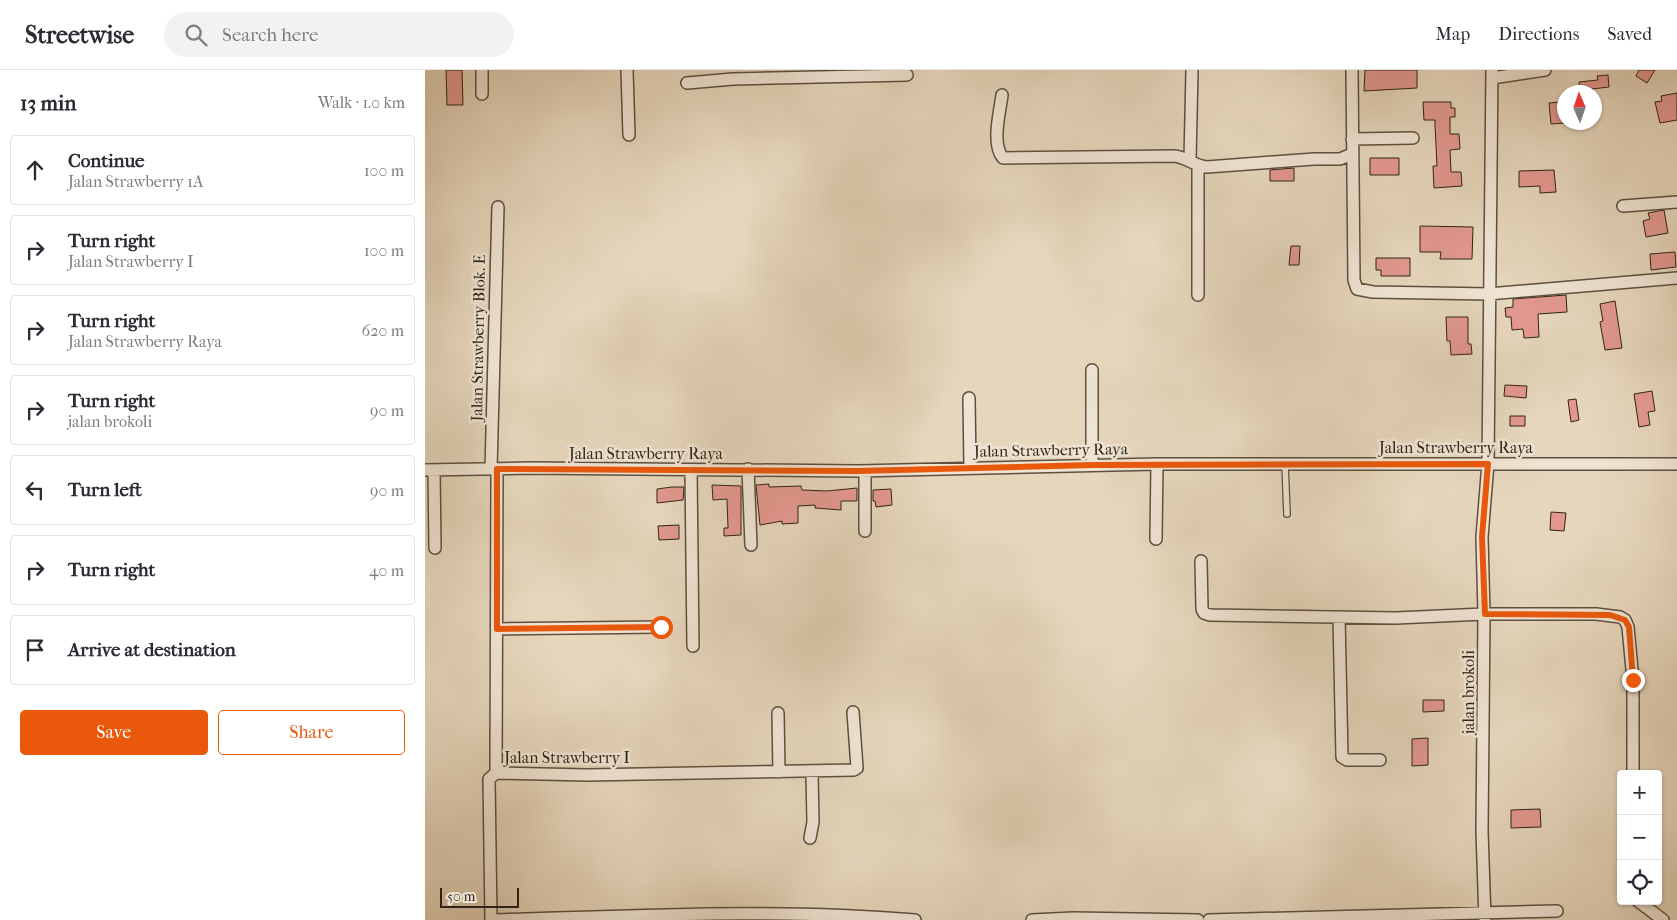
<!DOCTYPE html>
<html lang="en">
<head>
<meta charset="utf-8">
<style>
  :root { --surface:#fff; --page:#f2f2f3; --text:#2b2b33; --muted:#7c7c81; --line:#e1e1e2; --accent:#ea580c }
  body { margin:0; font-family:"IM FELL French Canon",serif; background:var(--page); color:var(--text) }
  .controls { position:absolute; right:15px; bottom:15px; display:grid; overflow:hidden; border-radius:5px; box-shadow:0 1px 4px #0004 }
  .controls button { width:45px; height:45px; display:grid; place-items:center; padding:0; border:0; border-bottom:1px solid var(--line); background:var(--surface); color:var(--text); font:25px sans-serif }
  .compass { position:absolute; left:1132px; top:15px; width:45px; height:45px; border-radius:50%; background:var(--surface); box-shadow:0 1px 4px #0004; rotate:358deg }
  .scale { position:absolute; left:15px; bottom:12px; width:79px; box-sizing:border-box; padding-left:5px; border:2px solid #2f2415; border-top:0; font-size:14px; line-height:18px; white-space:nowrap; color:#2f2415; -webkit-text-stroke:4px #efe4d3; paint-order:stroke }
  .stop { position:absolute; width:15px; height:15px; margin:-11px; border:4px solid #ea580c; border-radius:50%; background:#fff }
  .stop.end { background:#ea580c; border-color:#fff; box-shadow:0 1px 5px #0008 }
  .list { margin:0; padding:0; list-style:none }
  h2 { display:flex; justify-content:space-between; align-items:center; height:65px; margin:0; padding:0 20px; font-size:21px }
  h2 small { font-size:16px; font-weight:400; color:var(--muted) }
  .list li { display:grid; grid-template-columns:32px 1fr auto; gap:15px; align-items:center; box-sizing:border-box; height:70px; margin:0 10px 10px; padding:0 10px; border:1px solid var(--line); border-radius:5px }
  .list b { display:block; font-size:19px; white-space:nowrap }
  .list p { margin:0; font-size:16px; white-space:nowrap; color:var(--muted) }
  .list em { font-size:16px; font-style:normal; color:var(--muted) }
  .actions { display:flex; gap:10px; padding:15px 20px }
  .actions a { flex:1; padding:11px 0; border:1px solid var(--accent); border-radius:5px; text-align:center; font-size:18px; color:var(--accent) }
  .actions .main { background:var(--accent); color:#fff }
  .icon { flex:none; width:28px; height:28px; fill:none; stroke:currentColor; stroke-width:2; stroke-linecap:round; stroke-linejoin:round }
  .map { position:relative; flex:none; width:1252px; height:850px; overflow:hidden }
  header { display:flex; align-items:center; gap:30px; box-sizing:border-box; height:70px; padding:0 25px; background:var(--surface); border-bottom:1px solid var(--line) }
  header strong { font-size:24px }
  nav { display:flex; gap:28px; margin-inline-start:auto; font-size:18px }
  .search { width:350px; height:45px; background:var(--page); display:flex; align-items:center; gap:12px; box-sizing:border-box; padding:0 18px; border-radius:28px; color:var(--muted); font-size:19px }
  main { display:flex }
  aside { flex:1; background:var(--surface) }
  .map>svg:first-child { display:block }
  .building { fill:#e3988f; stroke:#2f2415 }
  .lines { fill:none; stroke-linecap:round; stroke-linejoin:round }
  .lane-casing { stroke:#5d503f; stroke-width:8 }
  .street-casing { stroke:#5d503f; stroke-width:14 }
  .lane { stroke:#efe4d3; stroke-width:5.5 }
  .street { stroke:#efe4d3; stroke-width:11 }
  .route { stroke:#ea580c; stroke-width:6 }
  .labels { text-anchor:middle; dominant-baseline:central; stroke-width:5; stroke-linejoin:round; paint-order:stroke }
  .street-label { font-size:16px; fill:#2f2415; stroke:#efe4d3 }
</style>
</head>
<body>
<header>
<strong>Streetwise</strong>
<div class="search"><svg class="icon" aria-label="search" viewBox="0 0 24 24"><circle cx="10" cy="10" r="6"/><path d="M15 15l6 6"/></svg>Search here</div>
<nav><a>Map</a><a>Directions</a><a>Saved</a></nav>
</header>
<main>
<aside>
<h2>13 min<small>Walk · 1.0 km</small></h2>
<ul class="list">
<li><svg class="icon" aria-label="ahead" viewBox="0 0 24 24"><path d="M12 20V5M6 11l6-6 6 6"/></svg><div><b>Continue</b><p>Jalan Strawberry 1A</p></div><em>100 m</em></li>
<li><svg class="icon" aria-label="right" viewBox="0 0 24 24"><path d="M7 20v-9h11M14 6l5 5-5 5"/></svg><div><b>Turn right</b><p>Jalan Strawberry I</p></div><em>100 m</em></li>
<li><svg class="icon" aria-label="right" viewBox="0 0 24 24"><path d="M7 20v-9h11M14 6l5 5-5 5"/></svg><div><b>Turn right</b><p>Jalan Strawberry Raya</p></div><em>620 m</em></li>
<li><svg class="icon" aria-label="right" viewBox="0 0 24 24"><path d="M7 20v-9h11M14 6l5 5-5 5"/></svg><div><b>Turn right</b><p>jalan brokoli</p></div><em>90 m</em></li>
<li><svg class="icon" aria-label="left" viewBox="0 0 24 24"><path d="M17 20v-9H6M10 6l-5 5 5 5"/></svg><div><b>Turn left</b></div><em>90 m</em></li>
<li><svg class="icon" aria-label="right" viewBox="0 0 24 24"><path d="M7 20v-9h11M14 6l5 5-5 5"/></svg><div><b>Turn right</b></div><em>40 m</em></li>
<li><svg class="icon" aria-label="arrive" viewBox="0 0 24 24"><path d="M6 21V4h12l-3 4 3 4H6"/></svg><div><b>Arrive at destination</b></div></li>
</ul>
<div class="actions"><a class="main">Save</a><a>Share</a></div>
</aside>
<div class="map">
<svg width="1252" height="850" viewBox="0 0 1252 850">
  <rect width="100%" height="100%" fill="#e6d6bc"/>
  <filter id="stains"><feTurbulence type="fractalNoise" baseFrequency=".004" numOctaves="4"/><feColorMatrix values="0 0 0 0 .2 0 0 0 0 .09 0 0 0 0 .02 0 0 0 .5 -.17"/></filter>
  <radialGradient id="worn" r=".72"><stop offset=".6" stop-color="#630" stop-opacity="0"/><stop offset="1" stop-color="#630" stop-opacity=".3"/></radialGradient>
  <path class="building" d="M 21,0 L 37,0 L 38,35 L 22,35 Z
    M 940,0 L 992,0 L 992,18 L 939,21 Z
    M 1214,0 L 1230,0 L 1222,13 L 1211,6 Z
    M 1183,5 L 1184,17 L 1167,19 L 1168,22 L 1155,22 L 1154,12 L 1173,10 L 1172,6 Z
    M 1252,23 L 1252,50 L 1235,53 L 1230,32 L 1237,31 L 1236,26 Z
    M 998,32 L 1026,32 L 1026,38 L 1030,38 L 1030,47 L 1025,47 L 1025,64 L 1034,64 L 1035,79 L 1025,80 L 1026,102 L 1036,102 L 1037,116 L 1009,118 L 1008,96 L 1012,96 L 1010,55 L 1010,50 L 999,50 Z
    M 1136,32 L 1137,42 L 1140,42 L 1140,53 L 1126,54 L 1124,33 Z
    M 945,88 L 974,88 L 974,105 L 945,105 Z
    M 869,98 L 869,111 L 845,111 L 845,100 Z
    M 1129,100 L 1131,122 L 1115,123 L 1115,116 L 1094,117 L 1094,101 Z
    M 1239,140 L 1243,163 L 1221,167 L 1218,151 L 1225,149 L 1223,143 Z
    M 995,156 L 1048,157 L 1047,189 L 1015,189 L 1016,182 L 995,182 Z
    M 866,176 L 875,176 L 874,195 L 864,195 Z
    M 1250,182 L 1251,197 L 1226,200 L 1225,184 Z
    M 951,188 L 985,188 L 985,206 L 956,206 L 956,200 L 951,200 Z
    M 1141,225 L 1142,242 L 1113,244 L 1114,267 L 1099,268 L 1098,259 L 1087,260 L 1086,247 L 1081,247 L 1080,238 L 1088,237 L 1088,229 Z
    M 1190,231 L 1197,278 L 1180,280 L 1175,252 L 1178,251 L 1175,234 Z
    M 1021,247 L 1043,247 L 1043,274 L 1046,274 L 1047,284 L 1026,285 L 1025,271 L 1022,271 Z
    M 1080,315 L 1102,316 L 1101,328 L 1079,326 Z
    M 1227,321 L 1230,341 L 1223,342 L 1225,355 L 1214,357 L 1209,324 Z
    M 1151,329 L 1154,350 L 1146,352 L 1143,330 Z
    M 1085,346 L 1100,346 L 1100,356 L 1085,356 Z
    M 344,414 L 344,417 L 376,416 L 377,420 L 402,421 L 432,418 L 432,431 L 416,431 L 416,440 L 390,438 L 390,435 L 373,436 L 373,453 L 357,454 L 357,451 L 335,455 L 331,415 Z
    M 287,415 L 316,416 L 316,465 L 299,466 L 299,458 L 303,458 L 302,429 L 288,430 Z
    M 247,417 L 259,417 L 258,430 L 232,433 L 232,419 Z
    M 466,419 L 467,435 L 451,437 L 450,431 L 448,431 L 448,420 Z
    M 1126,442 L 1141,443 L 1139,461 L 1125,460 Z
    M 254,455 L 254,469 L 234,470 L 233,456 Z
    M 998,630 L 1019,630 L 1019,641 L 998,642 Z
    M 1003,668 L 1003,695 L 987,696 L 987,669 Z
    M 1115,739 L 1116,757 L 1086,758 L 1086,740 Z"/>
  <g class="lines">
    <defs>
      <path id="lane" d="M 860,394 L 862,444"/>
      <path id="street" d="M 202,0 L 204,65
        M 927,0 L 929,210 L 932,219 L 948,222 L 1063,224 L 1252,208
        M 1067,8 L 1120,0
        M 262,13 L 308,9 L 482,5
        M 57,24 L 57,0
        M 577,25 C 575,42 566,74 578,88 L 749,86 C 762,87 769,96 782,97 L 889,89 L 915,89 L 927,84
        M 927,69 L 988,68
        M 765,90 L 767,0
        M 773,97 L 773,225
        M 1198,136 L 1252,132
        M 544,328 L 545,398
        M 667,395 L 667,300
        M 66,399 L 73,137
        M 72,399 L 71,703 L 162,705 L 429,700 L 432,698 L 428,642
        M 323,399 L 326,475
        M 0,400 L 106,398 L 433,401 L 732,394 L 1252,394
        M 9,400 L 10,478
        M 266,400 L 268,576
        M 440,461 L 440,401
        M 731,469 L 732,394
        M 776,491 L 777,539 L 779,543 L 785,545 L 971,548 L 1059,544 L 1171,544 L 1195,547 L 1200,550 L 1203,557 L 1208,610 L 1208,704
        M 914,547 L 917,687 L 922,690 L 955,690
        M 72,559 L 236,557
        M 353,643 L 354,702
        M 385,768 L 388,752 L 387,702
        M 1213,831 L 1238,850
        M 66,850 L 64,709 L 71,703
        M 70,850 C 210,846 350,838 490,850
        M 607,850 L 648,848 L 773,850
        M 784,850 L 1132,841
        M 1060,850 L 1057,761 L 1059,544 L 1057,467 L 1063,393 L 1067,0"/>
    </defs>
    <use href="#lane" class="lane-casing"/>
    <use href="#street" class="street-casing"/>
    <use href="#lane" class="lane"/>
    <use href="#street" class="street"/>
  </g>
  <g class="lines">
    <path class="route" d="M 236,557 L 72,559 L 72,399 L 432,401 L 667,395 L 1063,394 L 1057,467 L 1060,544 L 1185,545 L 1200,550 L 1204,557 L 1208,610"/>
  </g>
  <g class="labels">
    <g class="street-label">
      <text transform="translate(53 268) rotate(-89)">Jalan Strawberry Blok. E</text>
      <text x="1031" y="377">Jalan Strawberry Raya</text>
      <text transform="translate(626 380) rotate(-1)">Jalan Strawberry Raya</text>
      <text x="221" y="383">Jalan Strawberry Raya</text>
      <text transform="translate(1043 622) rotate(-90)">jalan brokoli</text>
      <text x="142" y="687">Jalan Strawberry I</text>
    </g>
  </g>
  <rect width="100%" height="100%" filter="url(#stains)"/>
  <rect width="100%" height="100%" fill="url(#worn)"/>
</svg>
<div class="controls">
<button>+</button>
<button>−</button>
<button><svg class="icon" aria-label="locate" viewBox="0 0 24 24"><circle cx="12" cy="12" r="6"/><path d="M12 2v4M12 18v4M2 12h4M18 12h4"/></svg></button>
</div>
<svg class="compass" viewBox="-18 -18 36 36"><path d="M0-13l5 13h-10z" fill="#e53935"/><path d="M0 13l5-13h-10z" fill="#7c7c81"/></svg>
<div class="scale">50 m</div>
<div class="stop" style="left:236px;top:557px"></div>
<div class="stop end" style="left:1208px;top:610px"></div>
</div>
</main>
</body>
</html>
